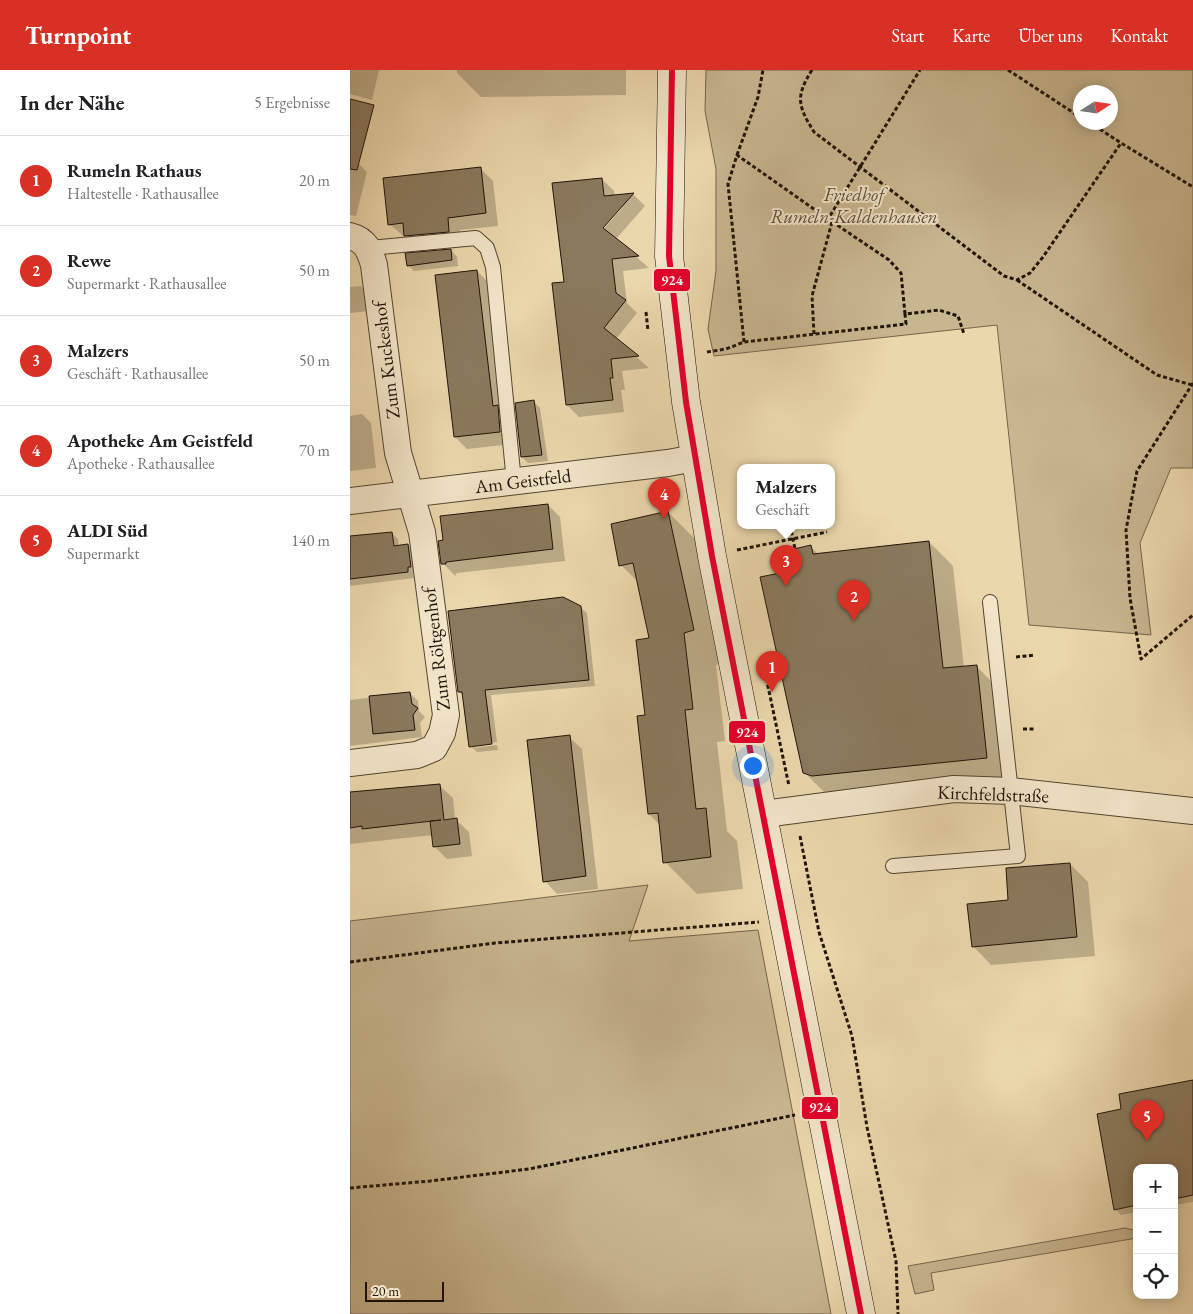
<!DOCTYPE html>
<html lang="de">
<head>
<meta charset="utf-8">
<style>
  :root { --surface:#fff; --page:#f2f2f2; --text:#202124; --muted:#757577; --line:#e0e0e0; --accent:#d93025 }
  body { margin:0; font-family:"EB Garamond",serif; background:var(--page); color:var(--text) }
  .controls { position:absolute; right:15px; bottom:15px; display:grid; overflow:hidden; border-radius:10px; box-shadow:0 2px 12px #0003 }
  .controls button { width:45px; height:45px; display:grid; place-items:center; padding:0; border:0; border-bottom:1px solid var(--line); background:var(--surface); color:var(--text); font:25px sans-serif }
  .compass { position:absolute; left:723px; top:15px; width:45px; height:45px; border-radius:50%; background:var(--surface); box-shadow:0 2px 12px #0003; rotate:78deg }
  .scale { position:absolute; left:15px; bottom:12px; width:79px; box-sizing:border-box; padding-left:5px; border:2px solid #201408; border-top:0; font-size:14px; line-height:18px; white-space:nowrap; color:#201408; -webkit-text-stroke:4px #f2e5c9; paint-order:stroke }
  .you { position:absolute; left:402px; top:695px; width:18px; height:18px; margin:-12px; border:4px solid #fff; border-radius:50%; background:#1a73e8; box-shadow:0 0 0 8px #1a73e833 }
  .badge { display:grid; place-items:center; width:32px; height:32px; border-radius:50%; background:var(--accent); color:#fff; font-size:16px; font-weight:700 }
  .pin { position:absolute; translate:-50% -41px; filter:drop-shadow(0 1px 2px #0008) }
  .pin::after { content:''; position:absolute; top:26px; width:18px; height:15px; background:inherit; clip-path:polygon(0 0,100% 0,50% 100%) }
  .popup { position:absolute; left:387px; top:394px; width:98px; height:65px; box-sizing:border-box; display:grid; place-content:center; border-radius:10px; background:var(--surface); filter:drop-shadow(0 1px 4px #0005); font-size:16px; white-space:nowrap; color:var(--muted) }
  .popup b { font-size:19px; color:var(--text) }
  .popup::after { content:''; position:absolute; left:50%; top:100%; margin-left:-10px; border:10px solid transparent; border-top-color:var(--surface) }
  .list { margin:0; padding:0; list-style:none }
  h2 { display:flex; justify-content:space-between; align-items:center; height:65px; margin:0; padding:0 20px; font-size:21px }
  h2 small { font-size:16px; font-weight:400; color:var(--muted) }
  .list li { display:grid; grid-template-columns:32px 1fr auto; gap:15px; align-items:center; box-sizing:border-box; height:90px; padding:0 20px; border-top:1px solid var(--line) }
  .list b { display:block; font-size:19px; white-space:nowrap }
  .list p { margin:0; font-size:16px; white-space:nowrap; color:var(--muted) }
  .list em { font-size:16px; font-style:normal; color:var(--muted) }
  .icon { flex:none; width:28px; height:28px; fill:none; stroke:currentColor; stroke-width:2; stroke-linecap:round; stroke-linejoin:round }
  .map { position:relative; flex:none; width:843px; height:1244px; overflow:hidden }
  header { display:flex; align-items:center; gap:30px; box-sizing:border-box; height:70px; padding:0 25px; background:var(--accent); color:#fff }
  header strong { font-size:24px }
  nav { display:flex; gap:28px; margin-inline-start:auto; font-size:18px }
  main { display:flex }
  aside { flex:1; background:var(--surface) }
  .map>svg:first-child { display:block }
  .green { fill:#c8b690; stroke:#74654c; fill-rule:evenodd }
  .shadow { fill:#0003; fill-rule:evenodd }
  .building { fill:#8a795d; stroke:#201408 }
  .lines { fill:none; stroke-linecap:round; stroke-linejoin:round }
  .service-casing { stroke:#534531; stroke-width:16 }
  .minor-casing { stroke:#534531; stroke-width:28 }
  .secondary-casing { stroke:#201408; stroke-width:29 }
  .path { stroke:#201408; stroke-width:3; stroke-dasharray:4 2.5; stroke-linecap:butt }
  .service { stroke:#f2e5c9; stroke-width:14 }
  .minor { stroke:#f2e5c9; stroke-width:26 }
  .secondary { stroke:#f2e5c9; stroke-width:28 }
  .bus-1-casing { stroke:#f2e5c9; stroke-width:10 }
  .bus-1 { stroke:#e4002b; stroke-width:6 }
  .labels { text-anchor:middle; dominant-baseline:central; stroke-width:4; stroke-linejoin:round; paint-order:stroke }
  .park-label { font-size:19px; font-style:italic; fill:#5b4d38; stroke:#f2e5c9 }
  .street-label { font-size:19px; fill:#201408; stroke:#f2e5c9 }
  .line-badge { stroke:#f2e5c9; stroke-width:2 }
  .badge-label { font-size:14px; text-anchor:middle; font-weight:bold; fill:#fff }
</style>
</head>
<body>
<header>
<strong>Turnpoint</strong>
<nav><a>Start</a><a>Karte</a><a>Über uns</a><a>Kontakt</a></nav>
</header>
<main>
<aside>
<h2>In der Nähe<small>5 Ergebnisse</small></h2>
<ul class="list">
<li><span class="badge">1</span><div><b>Rumeln Rathaus</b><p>Haltestelle · Rathausallee</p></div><em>20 m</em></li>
<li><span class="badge">2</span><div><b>Rewe</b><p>Supermarkt · Rathausallee</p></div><em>50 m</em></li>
<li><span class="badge">3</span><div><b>Malzers</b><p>Geschäft · Rathausallee</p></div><em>50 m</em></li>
<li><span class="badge">4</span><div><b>Apotheke Am Geistfeld</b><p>Apotheke · Rathausallee</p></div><em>70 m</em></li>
<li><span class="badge">5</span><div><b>ALDI Süd</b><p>Supermarkt</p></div><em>140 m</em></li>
</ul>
</aside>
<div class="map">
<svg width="843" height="1244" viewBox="0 0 843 1244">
  <rect width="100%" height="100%" fill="#ebd7ac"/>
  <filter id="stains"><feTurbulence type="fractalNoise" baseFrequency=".004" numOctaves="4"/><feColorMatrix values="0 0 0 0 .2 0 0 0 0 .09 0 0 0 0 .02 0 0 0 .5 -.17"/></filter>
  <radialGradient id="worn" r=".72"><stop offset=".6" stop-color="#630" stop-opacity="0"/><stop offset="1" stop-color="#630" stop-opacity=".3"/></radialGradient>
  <path class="green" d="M 356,0 L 843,0 L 843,398 L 821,398 L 790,473 L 801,565 L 679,555 L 647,255 L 364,286 L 358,259 L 366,201 L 366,99 L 355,41 ZM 730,22 L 760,22 L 760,52 L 730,52 Z
    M 298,815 L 279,871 L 408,860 L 481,1244 L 0,1244 L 0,851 Z
    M 775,1158 L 787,1161 L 787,1168 L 581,1203 L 584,1220 L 565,1224 L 558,1196 Z"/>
  <path class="shadow" d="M 0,0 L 29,0 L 22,30 L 0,24 Z
    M 107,0 L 276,0 L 276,25 L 131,27 L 107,3 Z
    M 0,90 L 8,93 L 17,102 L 6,146 L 0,145 Z
    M 130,98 L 143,111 L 148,156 L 110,160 L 111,174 L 68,178 L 39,154 Z
    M 252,109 L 264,121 L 265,126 L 283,124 L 295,136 L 266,169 L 299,198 L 273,201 L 277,233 L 287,243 L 266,269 L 299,298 L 272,301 L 275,320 L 271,320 L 274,342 L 229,347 L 217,335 L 215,213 ZM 269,137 L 273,137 L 250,163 L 248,162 Z
    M 101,180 L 107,187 L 108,196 L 64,201 L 58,195 Z
    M 127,201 L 139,213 L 162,374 L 117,379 L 105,367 L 86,206 Z
    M 11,216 L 17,222 L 19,241 L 0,243 L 0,217 Z
    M 184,332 L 190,338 L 198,391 L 178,393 L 172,387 Z
    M 12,344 L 21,353 L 26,398 L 0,401 L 0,346 Z
    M 198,435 L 210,447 L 215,491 L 107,503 L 105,506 L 93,493 L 95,471 Z
    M 318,442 L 350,474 L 375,592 L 366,595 L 375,671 L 367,672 L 377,761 L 387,771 L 393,819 L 347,824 L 315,792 L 310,755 L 299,744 L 297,646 L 300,569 L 288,512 L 271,495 Z
    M 42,463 L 48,469 L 49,476 L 58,475 L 64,481 L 67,502 L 63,503 L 64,508 L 0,516 L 0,468 Z
    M 579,472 L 603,496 L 614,598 L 627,597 L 651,621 L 660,711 L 478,726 L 454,702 L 437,503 L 460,476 L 468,484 Z
    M 230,537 L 237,543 L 245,616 L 141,625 L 147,672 L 124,675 L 124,678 L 147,675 L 148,680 L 127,682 L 121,676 L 114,626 L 109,622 Z
    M 60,623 L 68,631 L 69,641 L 75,647 L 70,653 L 72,667 L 0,676 L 0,630 Z
    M 219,667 L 232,679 L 248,819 L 207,824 L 195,811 Z
    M 90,716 L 103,728 L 105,749 L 119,762 L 122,786 L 97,789 L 84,776 L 83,765 L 0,774 L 0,724 Z
    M 720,794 L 738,812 L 745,886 L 641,895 L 623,876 L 660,831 Z
    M 843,1012 L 843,1132 L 824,1135 L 824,1098 L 787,1098 L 787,1142 L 771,1145 L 765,1139 L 773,1040 Z"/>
  <path class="building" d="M 0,29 L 24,35 L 7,100 L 0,99 Z
    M 131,97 L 136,143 L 98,148 L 99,162 L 54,166 L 53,153 L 38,155 L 33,108 Z
    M 252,108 L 254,126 L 284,123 L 253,158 L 289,186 L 262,189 L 266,223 L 276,230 L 254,258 L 289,286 L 261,289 L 263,308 L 260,308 L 263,330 L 216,335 L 202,213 L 214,212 L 202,113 Z
    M 101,179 L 102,190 L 57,196 L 55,183 Z
    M 127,200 L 143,336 L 148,335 L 150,362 L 104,367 L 85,205 Z
    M 184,330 L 192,385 L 171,387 L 165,333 Z
    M 198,434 L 203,479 L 96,492 L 96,494 L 91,494 L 88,471 L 93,470 L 90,446 Z
    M 318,441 L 344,560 L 334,563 L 343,639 L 335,640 L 346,739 L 356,738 L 361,787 L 313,793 L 308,743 L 298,744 L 287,646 L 295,645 L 286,570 L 299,568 L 283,493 L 269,496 L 261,454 Z
    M 42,462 L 44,476 L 58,474 L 61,497 L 58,497 L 58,502 L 0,509 L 0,466 Z
    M 579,471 L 593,598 L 627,595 L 637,688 L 462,706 L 453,703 L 410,507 L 435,502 L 431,482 L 461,475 L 463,484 Z
    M 213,527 L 231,536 L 239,610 L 135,620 L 142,674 L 119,677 L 112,622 L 108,622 L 98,541 Z
    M 60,622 L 62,634 L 68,638 L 63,645 L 65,660 L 23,664 L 19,626 Z
    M 220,665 L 236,806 L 193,812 L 177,670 Z
    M 90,714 L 94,750 L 107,748 L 110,774 L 83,777 L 80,751 L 91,750 L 12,759 L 12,756 L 0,758 L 0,722 Z
    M 720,793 L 727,867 L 622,877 L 617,834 L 658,830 L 656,798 Z
    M 843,1010 L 843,1125 L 824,1129 L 824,1098 L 787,1098 L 787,1135 L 764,1140 L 747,1044 L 771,1039 L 769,1024 Z"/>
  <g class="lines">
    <defs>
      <path id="service" d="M 20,178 L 126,168 L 137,178 L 143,197 L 164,412
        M 543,796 L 668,786 L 640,532"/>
      <path id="minor" d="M 0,166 C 16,170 20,181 24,195 L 48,383 L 72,462 L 96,645 L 92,663 L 84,678 L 67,685 L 0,693
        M 0,431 L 318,393 L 345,388
        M 414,744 L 604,719 L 661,721 L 843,741"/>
      <path id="secondary" d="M 322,0 L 319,186 L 336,332 L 362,486 L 511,1244"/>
    </defs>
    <use href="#service" class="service-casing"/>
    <use href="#minor" class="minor-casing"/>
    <use href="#secondary" class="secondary-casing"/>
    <path class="path" d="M 462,0 C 445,27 448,36 464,62 L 654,206 L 667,210 L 680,203 L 693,187 L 771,73 L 843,117
      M 658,0 L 730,47
      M 739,52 L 771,73
      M 387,85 L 408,27 L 413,0
      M 667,210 L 807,305 L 842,315
      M 296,242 L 298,261
      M 555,244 L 551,203 L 539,190 L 478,149 L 570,0
      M 464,264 L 462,226 L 482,152
      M 394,272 L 378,114 L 387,85 L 478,149
      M 357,282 L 376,279 L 394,272 L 556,254 L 555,244 L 589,240 L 608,246 L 614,264
      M 843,313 L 787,401 L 776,460 L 780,528 L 791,589 L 843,545
      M 440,455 L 445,479
      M 387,480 L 477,462
      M 666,587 L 685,585
      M 415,602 L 439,716
      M 673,659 L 685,659
      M 450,766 L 469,862 L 502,966 L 517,1057 L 546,1191 L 548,1244
      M 0,892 L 145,873 L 409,852
      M 0,1118 L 80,1111 L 179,1099 L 445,1045"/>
    <use href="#service" class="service"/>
    <use href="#minor" class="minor"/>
    <use href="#secondary" class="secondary"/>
    <defs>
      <path id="bus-1" d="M 322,0 L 319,186 L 336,332 L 362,486 L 511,1244"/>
    </defs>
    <use href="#bus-1" class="bus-1-casing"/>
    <use href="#bus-1" class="bus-1"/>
  </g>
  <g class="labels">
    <g class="park-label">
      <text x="504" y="124">Friedhof<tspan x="504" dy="22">Rumeln-Kaldenhausen</tspan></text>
    </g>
    <g class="street-label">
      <text transform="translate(36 290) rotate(-97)">Zum Kuckeshof</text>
      <text transform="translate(173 411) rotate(-7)">Am Geistfeld</text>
      <text transform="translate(86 579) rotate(-97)">Zum Röltgenhof</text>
      <text transform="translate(643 724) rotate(2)">Kirchfeldstraße</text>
    </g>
  </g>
  <g class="line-badge">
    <rect x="303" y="198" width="38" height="24" rx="5" fill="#e4002b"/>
    <rect x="378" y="650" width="38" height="24" rx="5" fill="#e4002b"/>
    <rect x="451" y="1026" width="38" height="24" rx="5" fill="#e4002b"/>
  </g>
  <g class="badge-label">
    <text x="322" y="215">924</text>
    <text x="397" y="667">924</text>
    <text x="470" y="1042">924</text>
  </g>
  <rect width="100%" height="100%" filter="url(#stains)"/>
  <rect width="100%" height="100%" fill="url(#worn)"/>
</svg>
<div class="controls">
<button>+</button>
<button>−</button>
<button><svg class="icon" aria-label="locate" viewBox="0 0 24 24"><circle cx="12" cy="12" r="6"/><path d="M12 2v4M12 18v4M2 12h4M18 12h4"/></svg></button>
</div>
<svg class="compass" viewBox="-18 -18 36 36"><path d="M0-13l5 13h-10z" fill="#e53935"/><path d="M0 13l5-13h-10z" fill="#757577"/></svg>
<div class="scale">20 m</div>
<div class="you"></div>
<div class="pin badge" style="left:422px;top:622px">1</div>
<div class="pin badge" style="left:504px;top:551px">2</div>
<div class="pin badge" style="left:436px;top:516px">3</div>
<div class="popup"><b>Malzers</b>Geschäft</div>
<div class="pin badge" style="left:314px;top:449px">4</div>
<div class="pin badge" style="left:797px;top:1071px">5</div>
</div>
</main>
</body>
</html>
